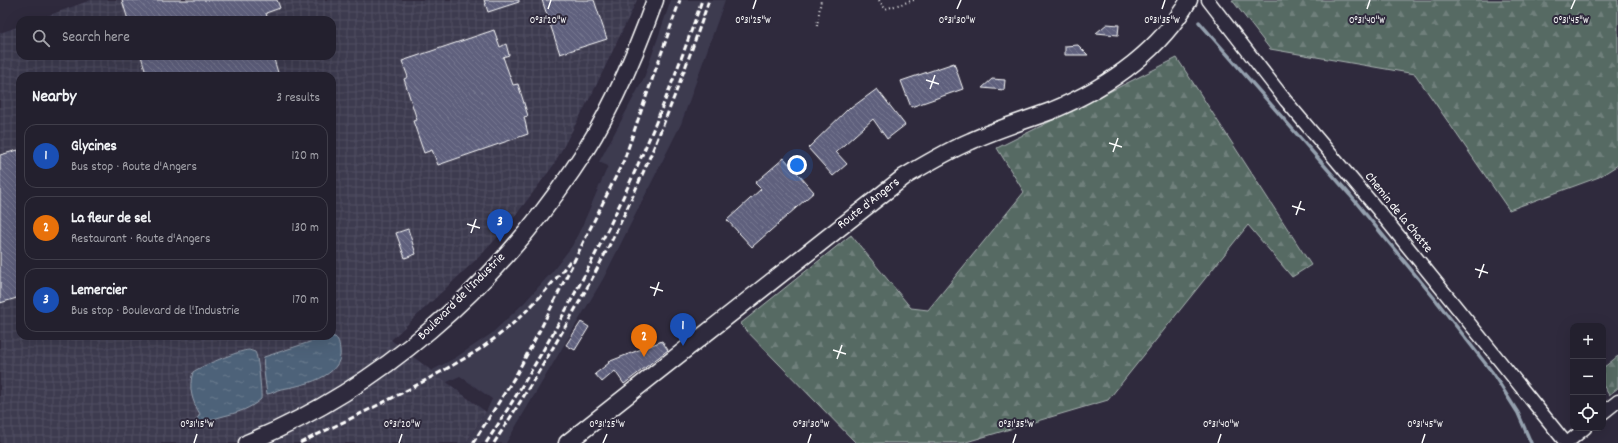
<!DOCTYPE html>
<html lang="en">
<head>
<meta charset="utf-8">
<style>
  :root { --surface:#23202e; --page:#2b2836; --text:#f1f3f6; --muted:#a3a3aa; --line:#403e4a; --accent:#1a73e8 }
  body { margin:0; font-family:Dekko,sans-serif; background:var(--page); color:var(--text) }
  .controls { position:absolute; right:12px; bottom:12px; display:grid; overflow:hidden; border-radius:8px; box-shadow:0 4px 16px #0002 }
  .controls button { width:36px; height:36px; display:grid; place-items:center; padding:0; border:0; border-bottom:1px solid var(--line); background:var(--surface); color:var(--text); font:20px sans-serif }
  .you { position:absolute; left:797px; top:165px; width:14px; height:14px; margin:-10px; border:3px solid #fff; border-radius:50%; background:#1a73e8; box-shadow:0 0 0 6px #1a73e833 }
  .badge { display:grid; place-items:center; width:26px; height:26px; border-radius:50%; background:var(--accent); color:#fff; font-size:13px; font-weight:700 }
  .pin { position:absolute; translate:-50% -33px; filter:drop-shadow(0 1px 2px #0008) }
  .pin::after { content:''; position:absolute; top:21px; width:14px; height:12px; background:inherit; clip-path:polygon(0 0,100% 0,50% 100%) }
  .list { margin:0; padding:0; list-style:none }
  h2 { display:flex; justify-content:space-between; align-items:center; height:52px; margin:0; padding:0 16px; font-size:17px }
  h2 small { font-size:13px; font-weight:400; color:var(--muted) }
  .list li { display:grid; grid-template-columns:26px 1fr auto; gap:12px; align-items:center; box-sizing:border-box; height:64px; margin:0 8px 8px; padding:0 8px; border:1px solid var(--line); border-radius:12px }
  .list b { display:block; font-size:15px; white-space:nowrap }
  .list p { margin:0; font-size:13px; white-space:nowrap; color:var(--muted) }
  .list em { font-size:13px; font-style:normal; color:var(--muted) }
  .icon { flex:none; width:22px; height:22px; fill:none; stroke:currentColor; stroke-width:2; stroke-linecap:round; stroke-linejoin:round }
  .map { position:relative; flex:none; width:1618px; height:443px; overflow:hidden }
  .search { position:absolute; background:var(--surface); box-shadow:0 4px 16px #0002; left:16px; top:16px; width:320px; height:44px; display:flex; align-items:center; gap:10px; box-sizing:border-box; padding:0 14px; border-radius:12px; color:var(--muted); font-size:15px }
  .panel { position:absolute; background:var(--surface); box-shadow:0 4px 16px #0002; left:16px; top:72px; width:320px; height:268px; border-radius:12px }
  .map>svg:first-child { display:block }
  .built { fill:#3d3a50 }
  .industrial { fill:url(#industrial-grid); fill-rule:evenodd }
  .forest { fill:url(#forest-firs); stroke:#aab4b2 }
  .water { fill:url(#water-ripples); stroke:#95a1af }
  .lines { fill:none; stroke-linecap:round; stroke-linejoin:round }
  .stream { stroke:#95a1af; stroke-width:3.5 }
  .building { fill:url(#building-back-hatch); stroke:#fff }
  .minor-casing { stroke:#fff; stroke-width:15 }
  .tertiary-casing { stroke:#fff; stroke-width:19 }
  .path { stroke:#fff; stroke-width:2; stroke-dasharray:1 3; stroke-linecap:butt }
  .minor { stroke:#2f2a3d; stroke-width:12 }
  .tertiary { stroke:#2f2a3d; stroke-width:16 }
  .rail { stroke:#fff; stroke-width:3; stroke-dasharray:6 3; stroke-linecap:butt }
  .ticks { fill:none; stroke:#fff; stroke-width:1.5 }
  .labels { text-anchor:middle; dominant-baseline:central; stroke-width:4; stroke-linejoin:round; paint-order:stroke }
  .street-label { font-size:13px; fill:#fff; stroke:#2f2a3d }
  .ticks-label { font-size:10px; text-anchor:middle; fill:#fff; stroke:#2f2a3d; stroke-width:4; stroke-linejoin:round; paint-order:stroke }
</style>
</head>
<body>
<div class="map">
<svg width="1618" height="443" viewBox="0 0 1618 443">
  <defs>
    <pattern id="industrial-grid" width="8" height="8" patternUnits="userSpaceOnUse"><rect width="8" height="8" fill="#3d3a50"/><path d="M0 4h8M4 0v8" fill="none" stroke="#504e62"/></pattern>
    <pattern id="forest-firs" width="22" height="20" patternUnits="userSpaceOnUse"><rect width="22" height="20" fill="#566a64"/><path d="M5 1l3.5 6h-7zM16 11l3.5 6h-7z" fill="#6f807b"/></pattern>
    <pattern id="water-ripples" width="26" height="14" patternUnits="userSpaceOnUse"><rect width="26" height="14" fill="#4e6279"/><path d="M2 4q2-2 4 0t4 0M15 11q2-2 4 0t4 0" fill="none" stroke="#697a8d"/></pattern>
    <pattern id="building-back-hatch" width="6" height="6" patternUnits="userSpaceOnUse"><rect width="6" height="6" fill="#5e607d"/><path d="M-1 5l2 2M0 0l6 6M5-1l2 2" fill="none" stroke="#767890"/></pattern>
  </defs>
  <rect width="100%" height="100%" fill="#2f2a3d"/>
  <filter id="ink" filterUnits="userSpaceOnUse"><feTurbulence type="fractalNoise" baseFrequency=".025" numOctaves="2"/><feDisplacementMap in="SourceGraphic" scale="8" xChannelSelector="R" yChannelSelector="G"/><feConvolveMatrix kernelMatrix="1 2 1 2 8 2 1 2 1" color-interpolation-filters="sRGB"/></filter>
  <g filter="url(#ink)">
    <path class="built" d="M 671,0 L 725,0 L 681,124 L 603,279 L 506,443 L 466,443 L 486,412 L 492,399 L 460,376 L 314,443 L 282,443 L 414,380 L 455,358 L 491,334 L 524,303 L 552,272 L 572,246 L 583,224 L 608,166 L 599,162 L 644,78 Z"/>
    <path class="industrial" d="M 91,0 L 637,0 L 593,92 L 553,166 L 506,228 L 482,254 L 391,340 L 486,412 L 466,443 L 0,443 L 0,33 L 20,26 L 20,56 L 332,56 L 332,20 L 36,20 ZM 20,76 L 332,76 L 332,336 L 20,336 Z"/>
    <path class="forest" d="M 1232,0 L 1618,0 L 1618,165 L 1599,177 L 1509,210 L 1415,74 L 1270,49 Z
      M 1177,58 L 1311,265 L 1292,277 L 1248,225 L 1108,400 L 963,443 L 856,443 L 740,324 L 851,235 L 911,308 L 928,310 L 1024,192 L 997,148 Z
      M 1618,356 L 1618,388 L 1609,395 L 1603,385 L 1603,368 Z"/>
    <path class="water" d="M 328,336 L 335,337 C 340,341 339,345 340,350 C 344,377 301,386 281,389 C 276,390 272,394 267,394 C 266,387 262,360 264,357 Z
      M 249,350 L 255,352 C 258,355 262,395 261,399 C 240,418 215,413 199,427 L 195,422 L 200,414 C 192,401 188,388 193,372 C 199,367 240,350 249,350 Z"/>
    <g class="lines">
      <path class="stream" d="M 1199,22 L 1350,195 L 1435,299 L 1492,372 L 1518,413 L 1531,443"/>
    </g>
    <path class="building" d="M 122,0 L 277,0 L 280,8 L 266,13 L 267,17 L 259,20 L 128,20 Z
      M 484,0 L 519,0 L 519,2 L 488,12 Z
      M 542,0 L 594,0 L 607,39 L 560,54 Z
      M 1107,24 L 1119,25 L 1118,35 L 1096,33 Z
      M 494,30 L 500,47 L 506,44 L 509,55 L 503,57 L 513,85 L 518,84 L 528,116 L 524,117 L 528,134 L 438,165 L 432,150 L 424,153 L 413,121 L 417,120 L 404,79 L 408,77 L 402,61 Z
      M 1078,45 L 1088,55 L 1065,55 L 1065,46 Z
      M 141,56 L 273,56 L 279,76 L 147,76 Z
      M 954,63 L 963,89 L 911,107 L 901,81 Z
      M 992,79 L 1005,80 L 1004,90 L 982,88 Z
      M 877,89 L 905,125 L 887,139 L 873,119 L 836,152 L 847,164 L 833,176 L 808,148 L 850,107 L 851,108 Z
      M 18,150 L 20,157 L 20,297 L 0,303 L 0,155 Z
      M 784,158 L 814,192 L 752,247 L 727,220 L 761,189 L 755,183 Z
      M 408,229 L 416,254 L 405,258 L 396,233 Z
      M 581,322 L 589,327 L 575,350 L 566,345 Z
      M 662,341 L 668,350 L 624,384 L 615,371 L 602,382 L 595,374 L 609,363 L 608,362 Z"/>
    <g class="lines">
      <defs>
        <path id="minor" d="M 1208,0 L 1286,101 L 1378,210 L 1566,443
          M 1603,413 L 1618,401
          M 1567,443 L 1585,428"/>
        <path id="tertiary" d="M 247,443 C 380,388 492,289 572,171 C 608,119 634,59 655,0
          M 567,443 L 904,177 C 926,164 947,151 971,141 C 997,129 1024,121 1051,111 C 1106,88 1158,53 1189,0"/>
      </defs>
      <use href="#minor" class="minor-casing"/>
      <use href="#tertiary" class="tertiary-casing"/>
      <path class="path" d="M 879,0 L 885,9 L 914,0
        M 817,26 L 821,0"/>
      <use href="#minor" class="minor"/>
      <use href="#tertiary" class="tertiary"/>
      <path class="rail" d="M 300,443 C 345,421 391,400 435,375 C 457,363 479,351 499,335 C 526,314 549,288 570,261
        M 473,443 L 516,375 L 542,326 L 624,160 L 680,0
        M 486,443 C 578,302 648,159 702,0
        M 494,443 C 536,378 575,313 610,244 C 649,165 681,83 709,0"/>
    </g>
  </g>
  <path class="ticks" d="M 548,9 L 551,0M 753,9 L 756,0M 957,9 L 961,0M 1162,9 L 1165,0M 1367,9 L 1370,0M 1571,9 L 1575,0M 926,80 L 939,84M 930,89 L 935,75M 1109,143 L 1122,147M 1113,152 L 1118,138M 1292,206 L 1305,210M 1296,215 L 1301,201M 467,224 L 480,228M 471,233 L 476,219M 1475,269 L 1488,273M 1479,278 L 1484,264M 650,287 L 663,291M 654,296 L 659,282M 833,350 L 846,354M 837,359 L 842,345M 194,443 L 197,434M 399,443 L 402,434M 603,443 L 607,434M 808,443 L 811,434M 1013,443 L 1016,434M 1218,443 L 1221,434M 1422,443 L 1425,434"/>
  <g class="labels">
    <g class="street-label">
      <text transform="translate(869 204) rotate(-38)">Route d'Angers</text>
      <text transform="translate(1398 213) rotate(51)">Chemin de la Chatte</text>
      <text transform="translate(462 297) rotate(-45)">Boulevard de l'Industrie</text>
    </g>
  </g>
  <g class="ticks-label">
    <text x="548" y="23">0°31'20"W</text>
    <text x="753" y="23">0°31'25"W</text>
    <text x="957" y="23">0°31'30"W</text>
    <text x="1162" y="23">0°31'35"W</text>
    <text x="1367" y="23">0°31'40"W</text>
    <text x="1571" y="23">0°31'45"W</text>
    <text x="197" y="427">0°31'15"W</text>
    <text x="402" y="427">0°31'20"W</text>
    <text x="607" y="427">0°31'25"W</text>
    <text x="811" y="427">0°31'30"W</text>
    <text x="1016" y="427">0°31'35"W</text>
    <text x="1221" y="427">0°31'40"W</text>
    <text x="1425" y="427">0°31'45"W</text>
  </g>
</svg>
<div class="controls">
<button>+</button>
<button>−</button>
<button><svg class="icon" aria-label="locate" viewBox="0 0 24 24"><circle cx="12" cy="12" r="6"/><path d="M12 2v4M12 18v4M2 12h4M18 12h4"/></svg></button>
</div>
<div class="you"></div>
<div class="pin badge" style="left:683px;top:346px;background:#1a4fb4">1</div>
<div class="pin badge" style="left:644px;top:357px;background:#e8710a">2</div>
<div class="pin badge" style="left:500px;top:242px;background:#1a4fb4">3</div>
<div class="search"><svg class="icon" aria-label="search" viewBox="0 0 24 24"><circle cx="10" cy="10" r="6"/><path d="M15 15l6 6"/></svg>Search here</div>
<section class="panel">
<h2>Nearby<small>3 results</small></h2>
<ul class="list">
<li><span class="badge" style="background:#1a4fb4">1</span><div><b>Glycines</b><p>Bus stop · Route d'Angers</p></div><em>120 m</em></li>
<li><span class="badge" style="background:#e8710a">2</span><div><b>La fleur de sel</b><p>Restaurant · Route d'Angers</p></div><em>130 m</em></li>
<li><span class="badge" style="background:#1a4fb4">3</span><div><b>Lemercier</b><p>Bus stop · Boulevard de l'Industrie</p></div><em>170 m</em></li>
</ul>
</section>
</div>
</body>
</html>
